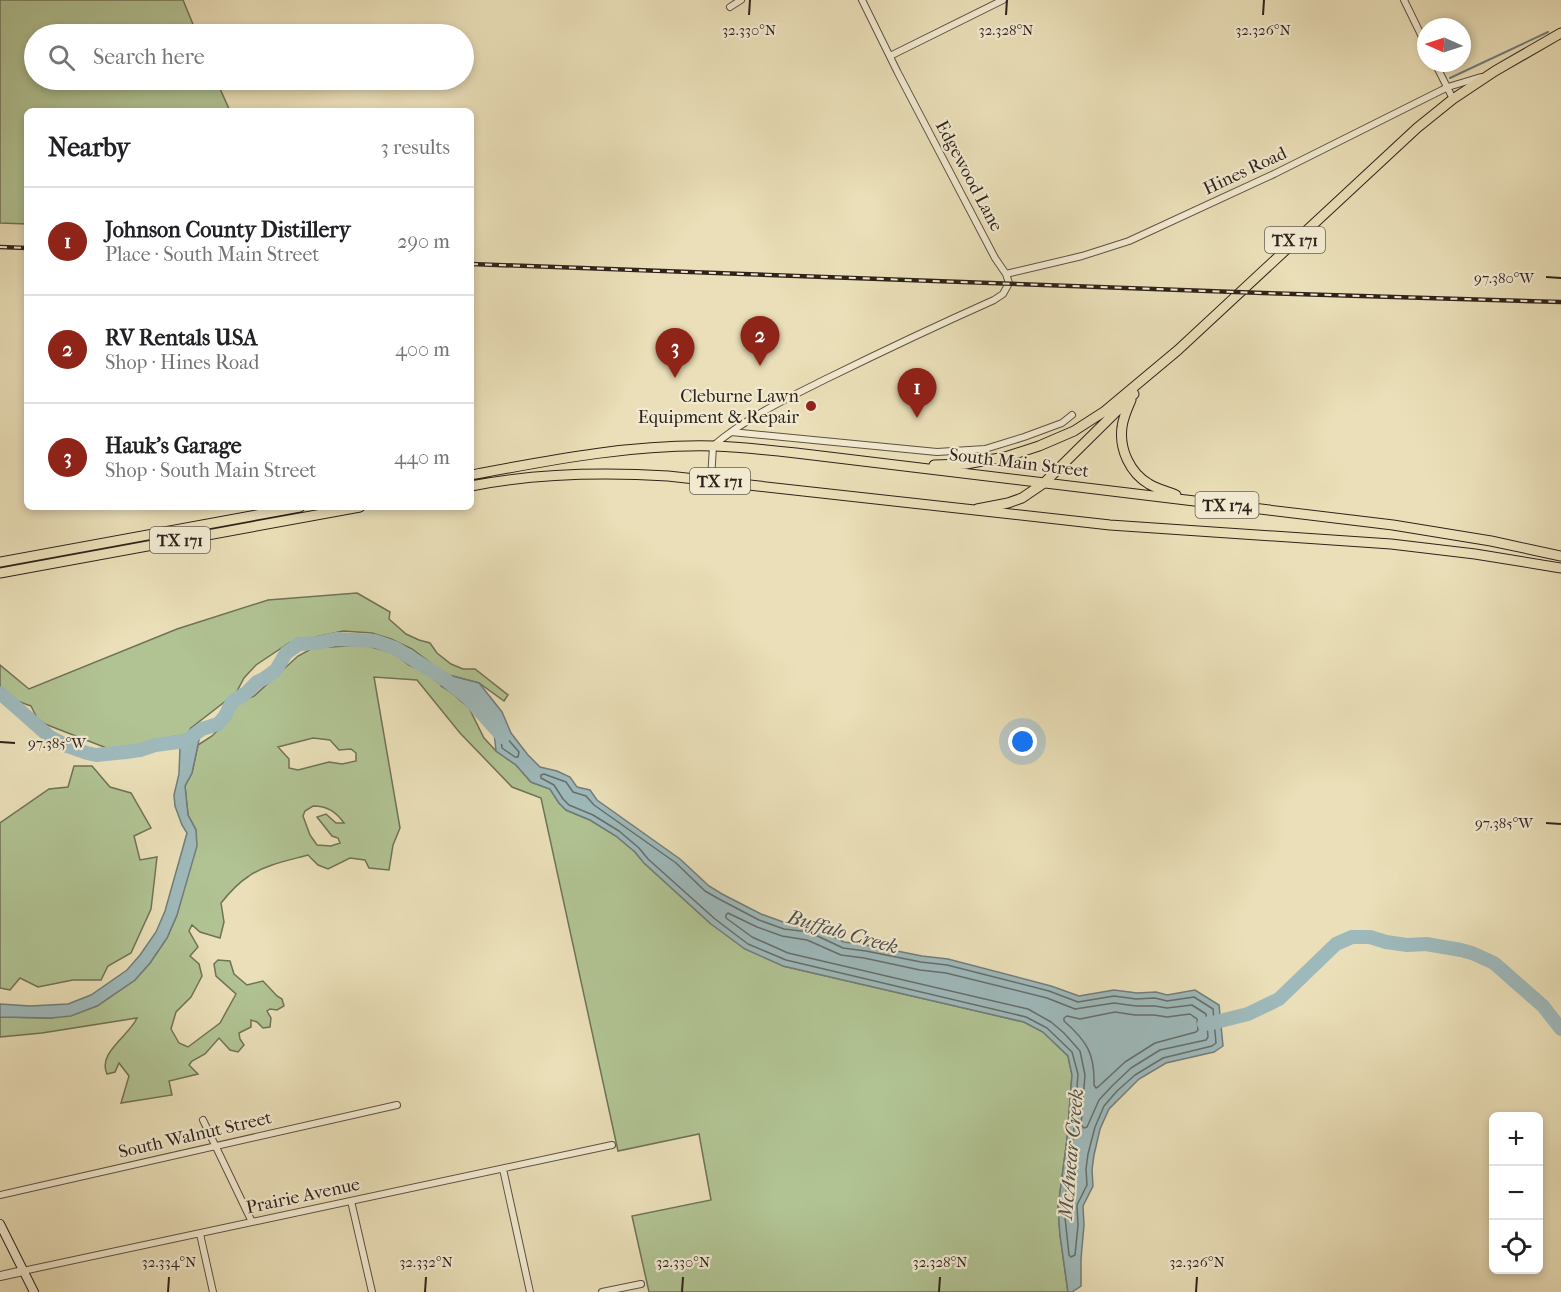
<!DOCTYPE html>
<html lang="en">
<head>
<meta charset="utf-8">
<style>
  :root { --surface:#fff; --page:#f6f6f6; --text:#202124; --muted:#757577; --line:#e0e0e0; --accent:#8f2418 }
  body { margin:0; font-family:"IM FELL French Canon",serif; background:var(--page); color:var(--text) }
  .controls { position:absolute; right:18px; bottom:18px; display:grid; overflow:hidden; border-radius:9px; box-shadow:0 3px 9px #0003 }
  .controls button { width:54px; height:54px; display:grid; place-items:center; padding:0; border:0; border-bottom:2px solid var(--line); background:var(--surface); color:var(--text); font:30px sans-serif }
  .compass { position:absolute; left:1417px; top:18px; width:54px; height:54px; border-radius:50%; background:var(--surface); box-shadow:0 3px 9px #0003; rotate:273deg }
  .you { position:absolute; left:1023px; top:742px; width:21px; height:21px; margin:-15px; border:4px solid #fff; border-radius:50%; background:#1a73e8; box-shadow:0 0 0 9px #1a73e833 }
  .badge { display:grid; place-items:center; width:39px; height:39px; border-radius:50%; background:var(--accent); color:#fff; font-size:20px; font-weight:700 }
  .pin { position:absolute; translate:-50% -50px; filter:drop-shadow(0 2px 3px #0008) }
  .pin::after { content:''; position:absolute; top:32px; width:21px; height:18px; background:inherit; clip-path:polygon(0 0,100% 0,50% 100%) }
  .list { margin:0; padding:0; list-style:none }
  h2 { display:flex; justify-content:space-between; align-items:center; height:78px; margin:0; padding:0 24px; font-size:26px }
  h2 small { font-size:20px; font-weight:400; color:var(--muted) }
  .list li { display:grid; grid-template-columns:39px 1fr auto; gap:18px; align-items:center; box-sizing:border-box; height:108px; padding:0 24px; border-top:2px solid var(--line) }
  .list b { display:block; font-size:22px; white-space:nowrap }
  .list p { margin:0; font-size:20px; white-space:nowrap; color:var(--muted) }
  .list em { font-size:20px; font-style:normal; color:var(--muted) }
  .icon { flex:none; width:33px; height:33px; fill:none; stroke:currentColor; stroke-width:2; stroke-linecap:round; stroke-linejoin:round }
  .map { position:relative; flex:none; width:1561px; height:1292px; overflow:hidden }
  .search { position:absolute; background:var(--surface); box-shadow:0 3px 9px #0003; left:24px; top:24px; width:450px; height:66px; display:flex; align-items:center; gap:15px; box-sizing:border-box; padding:0 21px; border-radius:33px; color:var(--muted); font-size:22px }
  .panel { position:absolute; background:var(--surface); box-shadow:0 3px 9px #0003; left:24px; top:108px; width:450px; height:402px; border-radius:9px }
  .map>svg:first-child { display:block }
  .green { fill:#b1c393; stroke:#707257; stroke-width:1.5; fill-rule:evenodd }
  .water { fill:#9eb9bb; stroke:#727d7b; stroke-width:1.5 }
  .lines { fill:none; stroke-linecap:round; stroke-linejoin:round }
  .shore { stroke:#666e6b; stroke-width:1.5 }
  .stream { stroke:#727d7b; stroke-width:2 }
  .river { stroke:#9eb9bb; stroke-width:14 }
  .minor-casing { stroke:#5e5142; stroke-width:8 }
  .tertiary-casing { stroke:#5e5142; stroke-width:10 }
  .secondary-casing { stroke:#2f221b; stroke-width:10 }
  .primary-casing { stroke:#2f221b; stroke-width:11 }
  .minor { stroke:#f1ead1; stroke-width:6 }
  .tertiary { stroke:#f1ead1; stroke-width:8 }
  .secondary { stroke:#f1ead1; stroke-width:8 }
  .primary { stroke:#eadfb8; stroke-width:9 }
  .rail-casing { stroke:#2f221b; stroke-width:4.5 }
  .rail { stroke:#f1ead1; stroke-width:2; stroke-dasharray:7; stroke-linecap:butt }
  .ticks { fill:none; stroke:#2f221b; stroke-width:2 }
  .poi-dot { fill:#8f2418; stroke:#f1ead1; stroke-width:2 }
  .labels { text-anchor:middle; dominant-baseline:central; stroke-width:4.5; stroke-linejoin:round; paint-order:stroke }
  .shield { fill:#f1ead1; stroke:#695e52; stroke-width:1.5 }
  .shield-label { font-size:16px; font-weight:bold; fill:#2f221b }
  .street-label { font-size:18px; fill:#2f221b; stroke:#f1ead1 }
  .poi-label { font-size:18px; fill:#2f221b; stroke:#f1ead1; text-anchor:end }
  .water-label { font-size:20px; font-style:italic; fill:#504f4b; stroke:#f1ead1 }
  .ticks-label { font-size:15px; text-anchor:middle; fill:#2f221b; stroke:#f1ead1; stroke-width:4.5; stroke-linejoin:round; paint-order:stroke }
</style>
</head>
<body>
<div class="map">
<svg width="1561" height="1292" viewBox="0 0 1561 1292">
  <rect width="100%" height="100%" fill="#eadfb8"/>
  <filter id="stains"><feTurbulence type="fractalNoise" baseFrequency=".00333" numOctaves="4"/><feColorMatrix values="0 0 0 0 .2 0 0 0 0 .09 0 0 0 0 .02 0 0 0 .5 -.17"/></filter>
  <radialGradient id="worn" r=".72"><stop offset=".6" stop-color="#630" stop-opacity="0"/><stop offset="1" stop-color="#630" stop-opacity=".3"/></radialGradient>
  <path class="green" d="M 0,0 L 183,0 L 197,34 L 34,34 L 34,80 L 216,80 L 230,111 L 27,111 L 27,224 L 0,223 Z
    M 357,593 L 390,612 L 389,619 L 406,634 L 419,640 L 430,643 L 437,653 L 451,664 L 463,669 L 475,669 L 508,695 L 504,701 L 479,683 L 445,674 L 412,649 L 391,639 L 372,633 L 343,631 L 289,643 L 256,665 L 244,678 L 236,693 L 191,728 L 187,735 L 170,737 L 144,744 L 109,749 L 45,724 L 37,718 L 31,706 C 20,702 3,697 0,685 C 0,679 0,671 0,665 L 29,689 L 177,629 L 268,600 Z
    M 364,645 L 393,653 L 409,665 L 423,671 L 453,694 L 469,708 L 484,738 L 496,751 L 516,765 L 531,782 L 550,789 L 559,803 L 566,810 L 590,820 L 616,836 L 635,852 L 644,863 L 711,924 L 783,966 L 1024,1022 L 1043,1032 L 1068,1056 L 1072,1075 L 1067,1139 L 1058,1208 L 1060,1235 L 1068,1292 L 649,1292 L 632,1216 L 711,1200 L 699,1134 L 618,1151 L 541,798 L 512,787 L 460,733 L 417,680 L 374,677 L 400,828 L 393,845 L 389,870 L 369,868 L 365,860 L 350,858 L 328,869 L 318,865 L 308,855 C 290,860 264,865 249,876 C 238,883 229,893 221,903 L 224,922 L 220,938 L 200,932 L 192,925 L 189,931 L 198,947 L 190,956 L 199,964 L 202,976 L 191,997 L 176,1012 L 171,1029 L 179,1043 L 188,1047 L 220,1023 L 236,994 L 216,976 L 214,964 L 218,960 L 230,961 L 234,974 L 247,985 L 263,981 L 277,996 L 282,999 L 284,1006 L 277,1010 L 270,1009 L 267,1011 L 271,1018 L 270,1027 L 263,1028 L 257,1022 L 251,1020 L 251,1027 L 239,1033 L 240,1039 L 244,1045 L 238,1052 L 230,1050 L 219,1038 L 205,1054 L 192,1061 L 189,1065 L 198,1074 L 169,1081 L 172,1095 L 121,1103 L 129,1076 L 119,1063 L 115,1072 L 107,1074 C 97,1053 129,1036 137,1018 L 42,1033 L 0,1037 L 0,1017 L 51,1018 L 97,1006 L 135,980 L 150,963 L 167,938 L 177,915 L 189,870 L 196,830 L 188,815 L 185,786 L 192,773 L 198,745 L 212,736 L 226,722 L 238,703 L 254,696 L 298,656 L 313,648 ZM 313,738 L 330,740 L 339,750 L 351,749 L 356,753 L 356,761 L 342,764 L 329,762 L 298,770 L 289,768 L 289,759 L 278,747 ZM 313,806 C 328,806 336,812 344,823 L 336,823 L 326,814 L 317,817 L 332,836 L 338,838 L 340,843 L 331,846 L 317,845 L 310,835 L 303,816 L 305,811 Z
    M 74,766 L 92,766 L 110,787 L 131,793 L 151,828 L 134,836 L 140,860 L 157,857 L 151,909 L 131,953 L 108,966 L 101,980 L 73,980 L 38,987 L 20,978 L 10,990 L 0,988 L 0,823 L 49,789 L 68,787 Z"/>
  <path class="water" d="M 445,674 L 479,683 L 502,712 L 511,733 L 528,755 L 540,767 L 557,771 L 570,777 L 577,787 L 590,790 L 597,800 L 680,859 L 709,886 L 722,894 L 761,914 L 786,923 L 810,926 L 844,942 L 867,945 L 922,956 L 948,959 L 1051,986 L 1079,996 L 1114,990 L 1137,993 L 1156,992 L 1167,995 L 1195,990 L 1219,1005 L 1223,1046 L 1214,1052 L 1166,1063 L 1139,1079 L 1109,1109 L 1100,1129 L 1094,1155 L 1092,1170 L 1093,1186 L 1083,1206 L 1084,1225 L 1081,1259 L 1081,1286 L 1072,1292 L 1068,1292 L 1060,1235 L 1058,1208 L 1067,1139 L 1072,1075 L 1068,1056 L 1043,1032 L 1024,1022 L 783,966 L 745,949 L 711,924 L 644,863 L 635,852 L 616,836 L 590,820 L 566,810 L 559,803 L 550,789 L 531,782 L 516,765 L 496,751 C 495,742 494,726 490,718 C 481,703 455,695 441,686 Z
    M 191,728 L 198,732 L 199,740 L 192,773 L 185,786 L 188,815 L 196,830 L 197,846 L 177,915 L 167,938 L 150,963 L 135,980 L 97,1006 L 71,1016 L 51,1018 L 0,1017 L 0,1004 L 30,1006 L 68,1004 L 91,995 L 127,970 L 140,955 L 156,932 L 165,911 L 187,833 L 182,825 L 175,806 L 174,795 L 179,774 L 180,747 Z"/>
  <g class="lines">
    <path class="shore" d="M 503,736 L 506,737 L 519,752 L 518,757 L 515,757 L 502,748 L 501,738 Z
      M 544,774 L 566,782 L 573,792 L 586,796 L 594,805 L 676,863 L 705,891 L 719,899 L 759,920 L 784,929 L 809,932 L 843,948 L 866,951 L 921,962 L 947,965 L 1049,991 L 1078,1002 L 1114,996 L 1136,999 L 1155,998 L 1167,1001 L 1194,997 L 1213,1009 L 1216,1043 L 1212,1046 L 1163,1058 L 1135,1075 L 1117,1091 L 1104,1106 L 1095,1127 L 1088,1154 L 1086,1169 L 1087,1185 L 1077,1205 L 1078,1225 L 1075,1255 L 1071,1257 L 1069,1255 L 1064,1208 L 1073,1139 L 1078,1074 L 1072,1052 L 1047,1028 L 1026,1017 L 786,960 L 748,944 L 715,919 L 648,859 L 639,848 L 619,831 L 593,815 L 569,805 L 563,799 L 554,785 L 541,778 L 541,775 Z
      M 728,913 L 757,927 L 782,936 L 807,940 L 841,955 L 864,958 L 920,970 L 946,973 L 1047,998 L 1075,1009 L 1114,1003 L 1136,1006 L 1155,1006 L 1167,1008 L 1192,1005 L 1206,1014 L 1208,1037 L 1206,1040 L 1160,1050 L 1131,1068 L 1112,1086 L 1099,1100 L 1087,1127 L 1084,1128 L 1081,1125 L 1085,1075 L 1080,1051 L 1064,1033 L 1051,1022 L 1028,1009 L 788,953 L 752,937 L 726,918 L 726,915 Z
      M 1115,1012 L 1135,1015 L 1154,1015 L 1167,1017 L 1190,1014 L 1197,1019 L 1198,1030 L 1196,1032 L 1155,1043 L 1125,1062 L 1098,1087 L 1096,1088 L 1094,1085 C 1095,1054 1087,1041 1064,1021 L 1064,1018 L 1067,1016 L 1080,1019 Z"/>
    <path class="stream" d="M 1450,78 L 1548,32"/>
    <path class="river" d="M 0,693 L 50,737 L 67,746 L 87,753 L 96,755 L 126,752 L 140,750 L 155,745 L 186,741 L 202,729 L 218,724 L 225,716 L 232,702 L 246,693 L 257,682 L 265,678 L 276,670 L 286,653 L 299,644 L 318,643 L 336,639 L 375,641 L 395,648 L 446,680 L 467,697 L 503,737
      M 1204,1024 L 1212,1023 L 1248,1014 L 1279,999 L 1336,944 L 1352,937 L 1370,937 L 1386,942 L 1407,945 L 1426,944 L 1461,950 L 1472,953 L 1494,963 L 1543,1006 L 1561,1029"/>
    <defs>
      <path id="minor" d="M 1404,0 L 1426,45
        M 730,7 L 741,0
        M 890,56 L 1003,0
        M 1435,63 L 1453,99
        M 1006,274 L 1082,256 L 1129,241 L 1274,174 L 1448,87 L 1481,77
        M 731,432 L 937,452 L 985,449 L 1024,437 L 1062,423 L 1072,415
        M 711,480 L 713,446 C 747,417 788,398 828,378 C 883,351 938,325 994,300 L 1003,294 L 1009,283 L 1006,274 L 995,258 L 898,73 L 862,0
        M 203,1120 L 252,1222
        M 503,1169 L 530,1292
        M 0,1195 L 397,1105
        M 351,1201 L 372,1292
        M 200,1234 L 213,1292
        M 23,1271 L 612,1145
        M 602,1292 L 641,1284"/>
      <path id="tertiary" d="M 0,1276 L 23,1271"/>
      <path id="secondary" d="M 0,1224 L 34,1292"/>
      <path id="primary" d="M 1131,400 C 1127,409 1123,418 1122,427 C 1119,449 1130,473 1149,484 C 1157,489 1167,491 1176,495
        M 934,465 L 966,464 L 1005,457 L 1039,446 L 1074,431 L 1105,411 L 1178,350 L 1417,128 L 1453,99 L 1495,71 L 1561,33
        M 471,475 C 551,460 632,444 714,446 C 741,447 769,450 796,453 L 1393,525 L 1491,541 L 1561,556
        M 471,486 C 537,473 601,472 668,476 L 1110,525 L 1391,544 L 1475,554 L 1561,568
        M 977,509 L 1008,503 L 1022,498 L 1044,483 L 1134,394
        M 0,562 L 300,507
        M 0,573 L 360,507"/>
    </defs>
    <use href="#minor" class="minor-casing"/>
    <use href="#tertiary" class="tertiary-casing"/>
    <use href="#secondary" class="secondary-casing"/>
    <use href="#primary" class="primary-casing"/>
    <use href="#minor" class="minor"/>
    <use href="#tertiary" class="tertiary"/>
    <use href="#secondary" class="secondary"/>
    <use href="#primary" class="primary"/>
    <defs>
      <path id="rail" d="M 0,247 L 27,248
        M 471,264 L 1263,293 L 1561,302"/>
    </defs>
    <use href="#rail" class="rail-casing"/>
    <use href="#rail" class="rail"/>
  </g>
  <path class="ticks" d="M 749,15 L 750,0M 1006,15 L 1007,0M 1263,15 L 1264,0M 1546,277 L 1561,278M 0,742 L 15,743M 1546,823 L 1561,824M 168,1292 L 169,1277M 425,1292 L 426,1277M 682,1292 L 683,1277M 939,1292 L 940,1277M 1196,1292 L 1197,1277"/>
  <circle class="poi-dot" cx="811" cy="406" r="6"/>
  <g class="labels">
    <g class="shield">
      <rect x="1265" y="227" width="60" height="26" rx="4.5"/>
      <rect x="690" y="468" width="60" height="26" rx="4.5"/>
      <rect x="1195.5" y="492" width="63" height="26" rx="4.5"/>
      <rect x="150" y="527" width="60" height="26" rx="4.5"/>
    </g>
    <g class="shield-label">
      <text x="1295" y="240">TX 171</text>
      <text x="720" y="481">TX 171</text>
      <text x="1227" y="505">TX 174</text>
      <text x="180" y="540">TX 171</text>
    </g>
    <g class="street-label">
      <text transform="translate(1245 171) rotate(-25)">Hines Road</text>
      <text transform="translate(969 176) rotate(62)">Edgewood Lane</text>
      <text transform="translate(1019 463) rotate(7)">South Main Street</text>
      <text transform="translate(195 1135) rotate(-13)">South Walnut Street</text>
      <text transform="translate(303 1196) rotate(-12)">Prairie Avenue</text>
    </g>
    <g class="poi-label">
      <text x="799" y="396">Cleburne Lawn<tspan x="799" dy="21">Equipment &amp; Repair</tspan></text>
    </g>
    <g class="water-label">
      <text transform="translate(843 932) rotate(16)">Buffalo Creek</text>
      <text transform="translate(1071 1154) rotate(-85)">McAnear Creek</text>
    </g>
  </g>
  <g class="ticks-label">
    <text x="749" y="35">32.330°N</text>
    <text x="1006" y="35">32.328°N</text>
    <text x="1263" y="35">32.326°N</text>
    <text x="1504" y="283">97.380°W</text>
    <text x="57" y="748">97.385°W</text>
    <text x="1504" y="828">97.385°W</text>
    <text x="169" y="1267">32.334°N</text>
    <text x="426" y="1267">32.332°N</text>
    <text x="683" y="1267">32.330°N</text>
    <text x="940" y="1267">32.328°N</text>
    <text x="1197" y="1267">32.326°N</text>
  </g>
  <rect width="100%" height="100%" filter="url(#stains)"/>
  <rect width="100%" height="100%" fill="url(#worn)"/>
</svg>
<div class="controls">
<button>+</button>
<button>−</button>
<button><svg class="icon" aria-label="locate" viewBox="0 0 24 24"><circle cx="12" cy="12" r="6"/><path d="M12 2v4M12 18v4M2 12h4M18 12h4"/></svg></button>
</div>
<svg class="compass" viewBox="-18 -18 36 36"><path d="M0-13l5 13h-10z" fill="#e53935"/><path d="M0 13l5-13h-10z" fill="#757577"/></svg>
<div class="you"></div>
<div class="pin badge" style="left:917px;top:418px">1</div>
<div class="pin badge" style="left:760px;top:366px">2</div>
<div class="pin badge" style="left:675px;top:378px">3</div>
<div class="search"><svg class="icon" aria-label="search" viewBox="0 0 24 24"><circle cx="10" cy="10" r="6"/><path d="M15 15l6 6"/></svg>Search here</div>
<section class="panel">
<h2>Nearby<small>3 results</small></h2>
<ul class="list">
<li><span class="badge">1</span><div><b>Johnson County Distillery</b><p>Place · South Main Street</p></div><em>290 m</em></li>
<li><span class="badge">2</span><div><b>RV Rentals USA</b><p>Shop · Hines Road</p></div><em>400 m</em></li>
<li><span class="badge">3</span><div><b>Hauk's Garage</b><p>Shop · South Main Street</p></div><em>440 m</em></li>
</ul>
</section>
</div>
</body>
</html>
